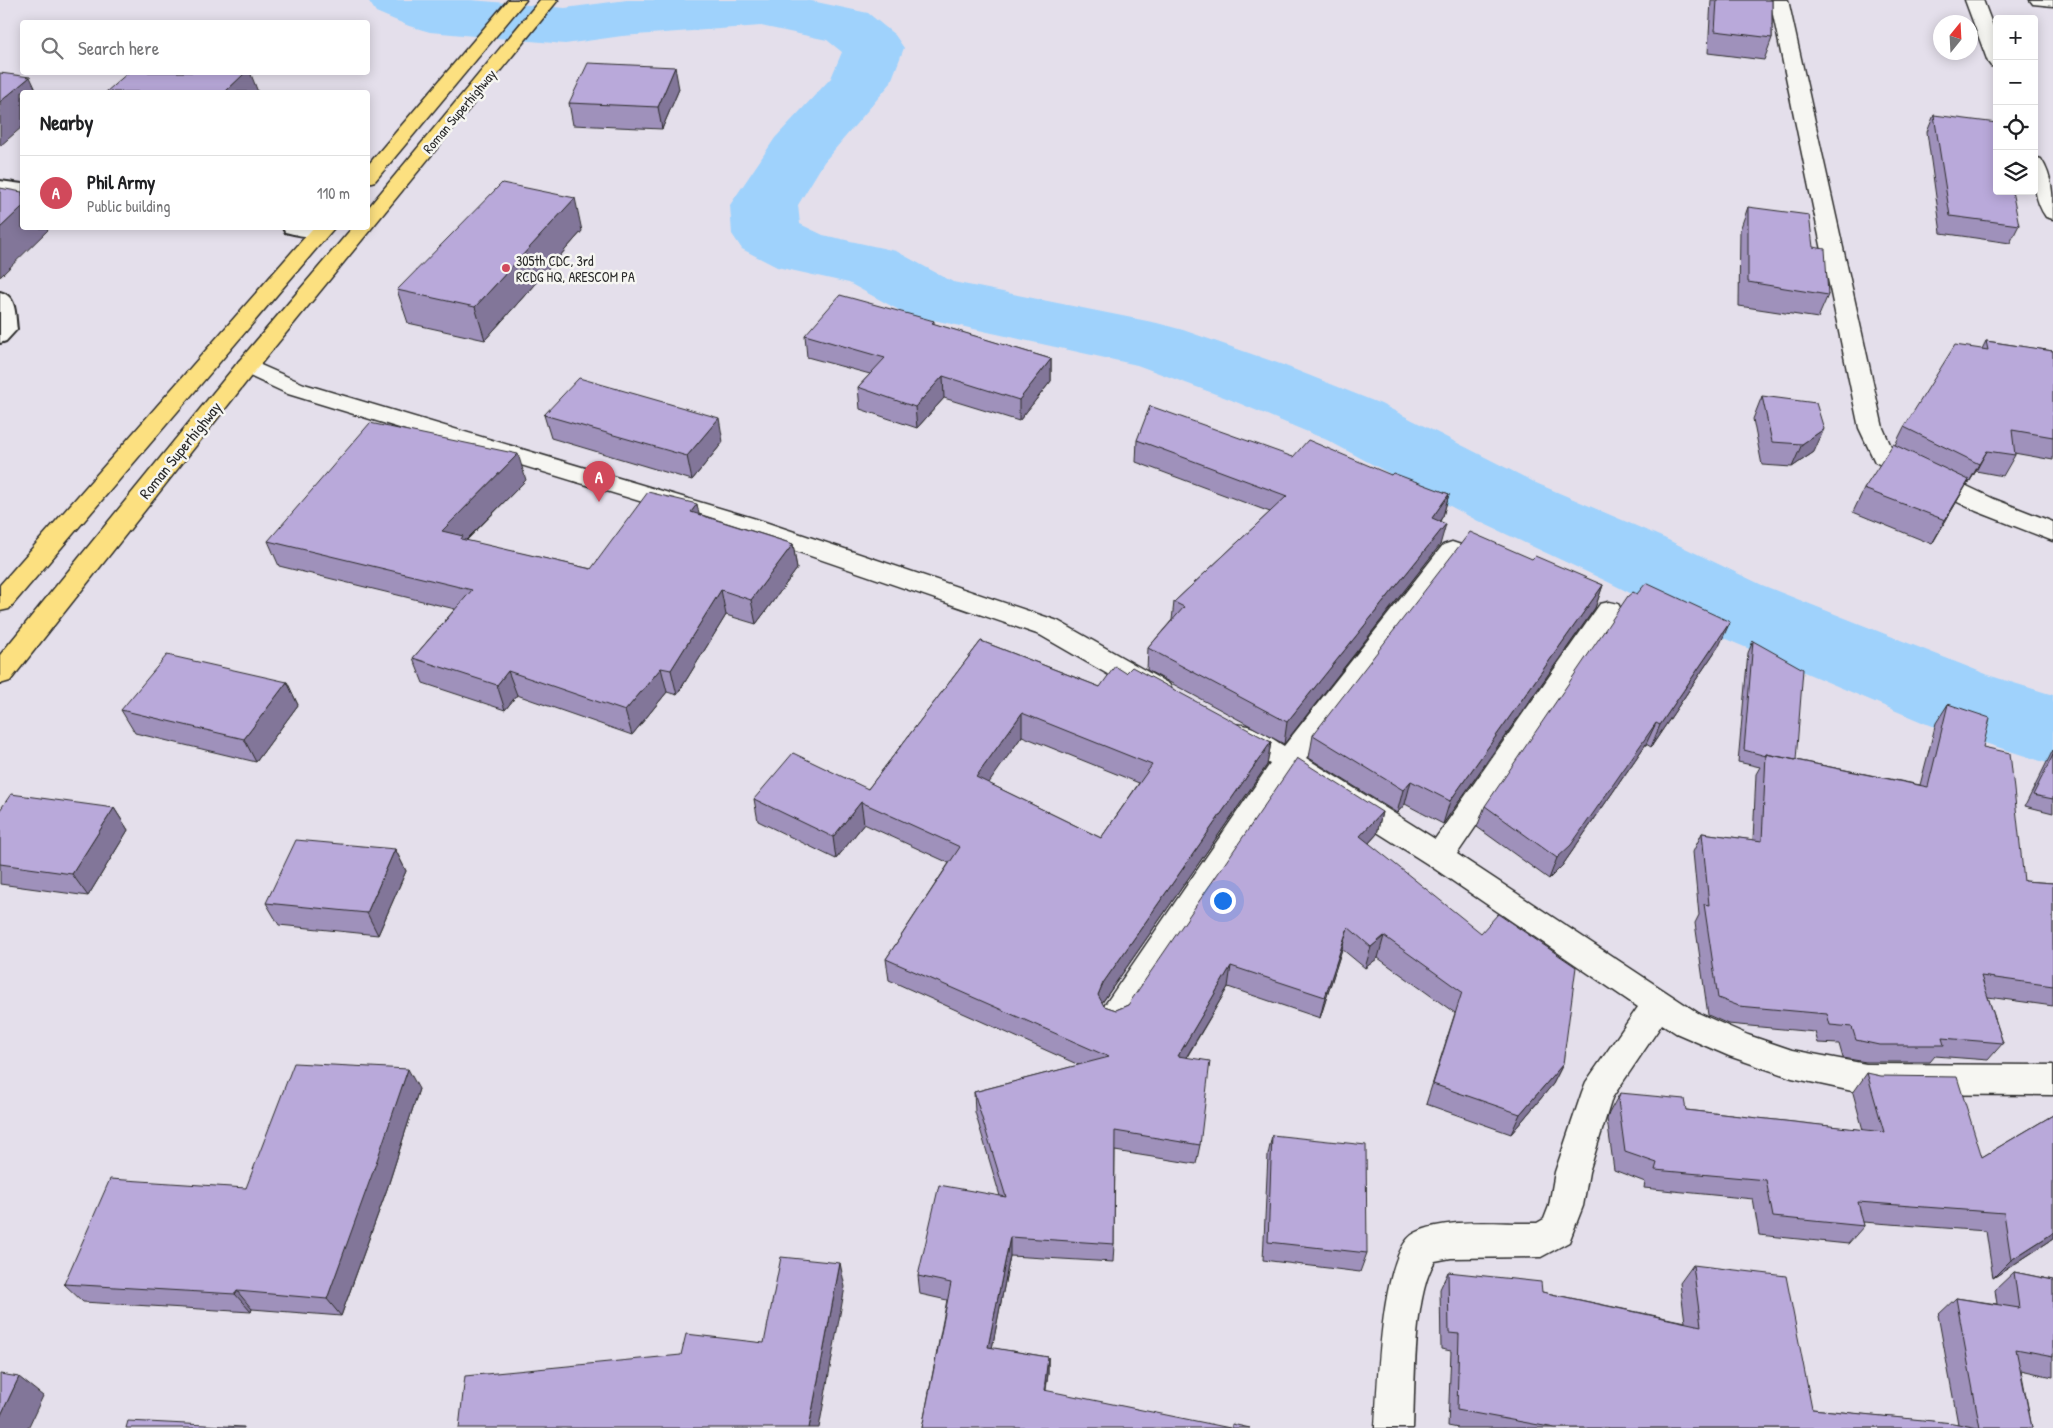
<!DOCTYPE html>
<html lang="en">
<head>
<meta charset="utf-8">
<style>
  :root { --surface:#fff; --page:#f6f6f6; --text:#202124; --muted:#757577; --line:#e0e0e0; --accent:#d1495b }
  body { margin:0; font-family:"Patrick Hand",sans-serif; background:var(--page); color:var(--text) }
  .controls { position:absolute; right:15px; top:15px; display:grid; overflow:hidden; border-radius:5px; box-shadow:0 2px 12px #0003 }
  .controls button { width:45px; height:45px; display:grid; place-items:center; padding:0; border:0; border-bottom:1px solid var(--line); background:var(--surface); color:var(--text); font:25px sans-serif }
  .compass { position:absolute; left:1933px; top:15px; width:45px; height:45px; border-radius:50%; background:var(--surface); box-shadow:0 2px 12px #0003; rotate:18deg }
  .you { position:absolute; left:1222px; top:900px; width:18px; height:18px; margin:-12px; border:4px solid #fff; border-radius:50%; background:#1a73e8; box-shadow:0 0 0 8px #1a73e833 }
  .badge { display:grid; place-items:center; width:32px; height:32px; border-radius:50%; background:var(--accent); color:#fff; font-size:16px; font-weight:700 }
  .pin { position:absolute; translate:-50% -41px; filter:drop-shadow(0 1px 2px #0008) }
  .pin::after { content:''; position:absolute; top:26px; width:18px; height:15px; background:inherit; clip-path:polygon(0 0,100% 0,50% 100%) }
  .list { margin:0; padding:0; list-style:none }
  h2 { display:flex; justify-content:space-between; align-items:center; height:65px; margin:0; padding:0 20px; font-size:21px }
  h2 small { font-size:16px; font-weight:400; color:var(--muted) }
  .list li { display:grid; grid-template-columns:32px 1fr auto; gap:15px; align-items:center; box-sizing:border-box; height:75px; padding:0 20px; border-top:1px solid var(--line) }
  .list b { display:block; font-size:19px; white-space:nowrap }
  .list p { margin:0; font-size:16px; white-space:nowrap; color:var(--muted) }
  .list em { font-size:16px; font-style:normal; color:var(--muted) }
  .icon { flex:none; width:28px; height:28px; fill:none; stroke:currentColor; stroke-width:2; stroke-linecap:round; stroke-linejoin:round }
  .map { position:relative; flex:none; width:2053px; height:1428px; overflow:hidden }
  .search { position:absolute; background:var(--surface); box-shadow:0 2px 12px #0003; left:20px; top:20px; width:350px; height:55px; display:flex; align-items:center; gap:12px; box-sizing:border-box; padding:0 18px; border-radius:5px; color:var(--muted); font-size:19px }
  .panel { position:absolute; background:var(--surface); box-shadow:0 2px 12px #0003; left:20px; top:90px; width:350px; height:140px; border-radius:5px }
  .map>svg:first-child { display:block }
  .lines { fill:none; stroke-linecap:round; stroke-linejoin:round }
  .river { fill:#9fd2fc; fill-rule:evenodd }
  .service-casing { stroke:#2b2b2b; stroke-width:4 }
  .minor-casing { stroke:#2b2b2b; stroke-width:3 }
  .primary-casing { stroke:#2b2b2b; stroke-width:3 }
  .service { fill:#f6f6f2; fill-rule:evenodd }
  .minor { fill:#f6f6f2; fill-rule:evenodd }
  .primary { fill:#fce080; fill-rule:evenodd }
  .wall { fill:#9f91bb; stroke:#2b2b2b; fill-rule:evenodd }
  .shaded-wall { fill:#827699; stroke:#2b2b2b }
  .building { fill:#b9a9da; stroke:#2b2b2b; fill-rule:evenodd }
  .poi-dot { fill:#d1495b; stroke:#f6f6f2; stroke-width:2 }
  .labels { text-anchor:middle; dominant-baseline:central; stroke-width:5; stroke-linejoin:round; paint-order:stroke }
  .far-street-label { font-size:14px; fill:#2b2b2b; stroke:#f6f6f2 }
  .far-poi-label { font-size:14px; fill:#2b2b2b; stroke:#f6f6f2; text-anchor:start }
  .street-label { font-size:16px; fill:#2b2b2b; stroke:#f6f6f2 }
</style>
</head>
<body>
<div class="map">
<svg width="2053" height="1428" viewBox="0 0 2053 1428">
  <rect width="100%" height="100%" fill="#e4dfeb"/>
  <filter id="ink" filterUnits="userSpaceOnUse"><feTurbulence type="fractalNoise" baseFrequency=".02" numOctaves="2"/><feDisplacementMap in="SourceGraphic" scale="10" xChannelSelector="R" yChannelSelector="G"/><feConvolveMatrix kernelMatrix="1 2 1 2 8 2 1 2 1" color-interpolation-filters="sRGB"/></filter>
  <g filter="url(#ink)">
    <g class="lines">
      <path class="river" d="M 368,0 L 471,0 L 565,8 L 627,0 L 807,0 L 868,13 L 895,35 L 904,48 L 890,84 L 824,162 L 798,205 L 800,224 L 823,235 L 896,251 L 953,282 L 1157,323 L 1183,330 L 1283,365 L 1381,404 L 1536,483 L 1664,538 L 1762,585 L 1991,676 L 2053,695 L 2053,765 L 1929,725 L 1702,629 L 1604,580 L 1478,521 L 1327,440 L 1229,399 L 1137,365 L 906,314 L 849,283 L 777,267 L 742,249 L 732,234 L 730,205 L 775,138 L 831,78 L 842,52 L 827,40 L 761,26 L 622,36 L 565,44 L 430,32 L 409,26 L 376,12 Z"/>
      <defs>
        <path id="service" d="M 0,181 L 22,184 L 22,194 L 0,191 Z
          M 283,228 L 322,228 L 328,232 L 326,236 C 314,239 297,235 285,232 Z
          M 0,292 C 17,296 15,315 17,329 L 6,341 L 0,343 Z"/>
        <path id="minor" d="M 1770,0 L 1788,0 L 1883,428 L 1893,451 L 1994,499 L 2053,522 L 2053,541 L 1976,511 L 1875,462 L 1859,428 Z
          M 1965,0 L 1983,0 L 1997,37 L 1997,67 L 1991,66 L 1988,62 Z
          M 2030,0 L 2053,0 L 2053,6 L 2033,4 Z
          M 2034,157 L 2041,159 C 2053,177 2053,198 2053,219 L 2046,217 C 2033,199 2034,178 2034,157 Z
          M 247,359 L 304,384 L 756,519 L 1058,621 L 1169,684 L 1173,691 L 1169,698 L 1159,701 L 1149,698 L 1040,635 L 738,531 L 288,394 L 239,371 L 236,366 L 239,361 Z
          M 1452,542 L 1461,545 L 1465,551 L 1461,557 L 1306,758 L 1435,839 L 1600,604 L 1609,602 L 1618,604 L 1622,611 L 1618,618 L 1457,854 L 1698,1013 L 1748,1035 L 1792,1050 L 1866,1064 L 2053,1065 L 2053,1095 L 1866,1094 L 1792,1078 L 1729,1056 L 1676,1033 L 1662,1024 L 1612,1098 L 1589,1172 L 1583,1206 L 1569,1242 L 1541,1257 L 1451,1258 L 1435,1261 C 1413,1296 1415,1384 1413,1428 L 1375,1428 C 1378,1390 1380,1251 1415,1233 C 1446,1217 1501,1224 1537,1223 L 1544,1219 L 1549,1206 L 1555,1172 L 1582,1092 L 1586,1082 L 1638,1007 L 1429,865 L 1292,778 L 1125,1025 L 1114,1029 L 1103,1025 L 1098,1015 L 1270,764 L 1227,740 L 1223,733 L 1227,726 C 1247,719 1267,736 1284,746 L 1443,545 Z"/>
        <path id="primary" d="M 508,0 L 526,0 L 375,181 L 368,183 L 368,165 Z
          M 540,0 L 558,0 L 255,371 L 10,681 L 0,684 L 0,655 L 239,361 L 352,228 L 368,228 L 368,208 Z
          M 313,228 L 334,228 L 9,609 L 0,611 L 0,585 Z"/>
      </defs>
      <use href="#service" class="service-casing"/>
      <use href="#minor" class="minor-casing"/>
      <use href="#primary" class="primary-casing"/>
      <use href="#service" class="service"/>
      <use href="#minor" class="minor"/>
      <use href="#primary" class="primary"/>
    </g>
    <path class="wall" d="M 1711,0 L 1772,0 L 1772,38 L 1764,60 L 1708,53 Z
      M 679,89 L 662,129 L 573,125 L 569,103 Z
      M 1934,115 L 2019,225 L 2010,243 L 1941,233 L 1927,132 Z
      M 1748,207 L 1813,247 L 1828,295 L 1818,318 L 1739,306 L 1740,230 Z
      M 582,231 L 485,340 L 408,323 L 397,290 Z
      M 934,321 L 934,324 L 1051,359 L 1051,381 L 1019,421 L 944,398 L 917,428 L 860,409 L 858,387 L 870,374 L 807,357 L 805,335 Z
      M 1986,341 L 2053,351 L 2053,460 L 2014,453 L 2015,455 L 2003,476 L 1976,471 L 1968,484 L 1967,484 L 1932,544 L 1853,512 L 1864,489 L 1895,445 L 1904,427 L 1982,349 Z
      M 1762,396 L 1814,452 L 1792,467 L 1762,465 L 1753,419 Z
      M 544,415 L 723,442 L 692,480 L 551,438 Z
      M 1137,440 L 1293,457 L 1391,475 L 1449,494 L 1443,516 L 1440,521 L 1440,545 L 1284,744 L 1147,670 L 1148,648 L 1172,620 L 1174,602 L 1270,512 L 1136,462 Z
      M 526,480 L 466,541 L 591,569 L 699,514 L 793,544 L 797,569 L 756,624 L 726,615 L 677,695 L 667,692 L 632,735 L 517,695 L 505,710 L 423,683 L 413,658 L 455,609 L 279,566 L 268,541 Z
      M 1532,559 L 1603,585 L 1595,608 L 1443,824 L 1405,804 L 1397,813 L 1309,758 L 1313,735 Z
      M 981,641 L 1100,687 L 1126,673 L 1271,742 L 1267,765 L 1102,1003 L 1104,1006 L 1116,1010 L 1128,1005 L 1382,812 L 1377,834 L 1369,843 L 1563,1064 L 1553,1084 L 1511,1134 L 1426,1104 L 1455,1013 L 1378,958 L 1365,968 L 1342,949 L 1320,1018 L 1228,987 L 1187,1057 L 1200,1145 L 1196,1164 L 1115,1151 L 1114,1244 L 1113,1262 L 1010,1256 L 992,1348 L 1048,1357 L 1048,1374 L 1046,1390 L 922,1428 L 947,1300 L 920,1294 L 918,1276 L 1000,1196 L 975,1112 L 974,1092 L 1079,1065 L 889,980 L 886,959 L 949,863 L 864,824 L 836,859 L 758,821 L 754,799 L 868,789 ZM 1022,736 L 1139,783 L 1101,838 L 988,783 Z
      M 1753,641 L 1796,760 L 1920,785 L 1936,723 L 1948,704 L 1983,747 L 2024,881 L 2053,883 L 2053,1006 L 1988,997 L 2003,1043 L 1988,1060 L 1935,1056 L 1930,1062 L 1866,1062 L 1843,1058 L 1839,1044 L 1818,1043 L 1815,1032 L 1728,1024 L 1708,1015 L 1695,923 L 1699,915 L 1693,852 L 1702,833 L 1753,840 L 1756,774 L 1760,767 L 1738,762 L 1748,653 Z
      M 1720,644 L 1651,747 L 1646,744 L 1562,866 L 1549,879 L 1477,827 L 1485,806 Z
      M 287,682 L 298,705 L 256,762 L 135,733 L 121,710 Z
      M 2053,750 L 2053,813 L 2025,806 Z
      M 114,808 L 128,830 L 88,896 L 0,884 L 0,810 Z
      M 395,849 L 406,871 L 378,935 L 279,925 L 266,903 Z
      M 1867,1073 L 1982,1157 L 2053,1115 L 2053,1239 L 1993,1278 L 1986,1231 L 1863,1222 L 1864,1226 L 1848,1244 L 1759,1235 L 1753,1199 L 1644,1188 L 1645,1182 L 1614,1170 L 1607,1119 L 1609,1113 L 1620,1093 L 1686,1110 L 1863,1130 L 1853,1093 Z
      M 419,1089 L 387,1189 L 341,1316 L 252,1309 L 251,1312 L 83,1302 L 64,1284 L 246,1188 Z
      M 1272,1135 L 1367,1253 L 1360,1272 L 1263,1260 L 1268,1155 Z
      M 1693,1265 L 1812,1409 L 1958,1424 L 1938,1315 L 1956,1298 L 1997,1304 L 1995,1290 L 2014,1272 L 2053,1280 L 2053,1377 L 2021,1370 L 2032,1428 L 1458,1428 L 1448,1426 L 1451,1351 L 1441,1349 L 1440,1289 L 1448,1272 L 1542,1292 L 1685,1322 L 1680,1283 Z"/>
    <path class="shaded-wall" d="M 675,67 L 679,89 L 662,129 L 658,107 Z
      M 246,72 L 250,72 L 258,92 L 225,92 Z
      M 30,77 L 37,92 L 22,92 L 22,127 L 0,146 L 0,102 Z
      M 575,198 L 582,231 L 485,340 L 475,307 Z
      M 22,207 L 22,228 L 50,228 L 0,277 L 0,228 Z
      M 1051,359 L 1051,381 L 1019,421 L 1019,400 Z
      M 943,376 L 944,398 L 917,428 L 915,407 Z
      M 719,418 L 723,442 L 692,480 L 687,456 Z
      M 1824,429 L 1814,452 L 1792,467 L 1802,444 Z
      M 1987,451 L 1976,471 L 1968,484 L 1979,464 Z
      M 518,454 L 526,480 L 465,541 L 442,531 Z
      M 1969,480 L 1956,503 L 1932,544 L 1945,520 Z
      M 1449,494 L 1443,516 L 1427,540 L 1432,518 Z
      M 697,504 L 702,529 L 691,512 Z
      M 1446,524 L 1440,545 L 1284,744 L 1287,722 Z
      M 793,544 L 797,569 L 756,624 L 751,600 Z
      M 1603,585 L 1595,608 L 1443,824 L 1450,801 Z
      M 721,590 L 726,615 L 677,695 L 671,670 Z
      M 1730,622 L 1720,644 L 1651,747 L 1660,725 Z
      M 661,668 L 667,692 L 632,735 L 625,711 Z
      M 508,671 L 517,695 L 505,710 L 497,685 Z
      M 287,682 L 298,705 L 256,762 L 244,739 Z
      M 1022,713 L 1022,736 L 977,800 L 976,777 Z
      M 1656,723 L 1646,744 L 1562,866 L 1549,879 L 1557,858 Z
      M 1271,742 L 1267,765 L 1101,1004 L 1098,995 L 1103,983 Z
      M 1411,781 L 1405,804 L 1397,813 L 1403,790 Z
      M 861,802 L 864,824 L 836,859 L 833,837 Z
      M 114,808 L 128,830 L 88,896 L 72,874 Z
      M 1382,812 L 1377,834 L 1355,858 L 1360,836 Z
      M 395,849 L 406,871 L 378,935 L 367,913 Z
      M 1348,927 L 1342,949 L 1320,1018 L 1325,997 Z
      M 1384,936 L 1378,958 L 1365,968 L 1371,947 Z
      M 1231,966 L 1228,987 L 1175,1076 L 1178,1056 Z
      M 1563,1064 L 1553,1084 L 1511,1134 L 1520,1114 Z
      M 408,1069 L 419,1089 L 387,1189 L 341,1316 L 327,1299 Z
      M 2053,1233 L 2053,1239 L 1993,1278 L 2011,1260 Z
      M 1010,1237 L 1010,1256 L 989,1364 L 988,1347 Z
      M 840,1263 L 845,1287 L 819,1428 L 809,1428 Z
      M 237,1291 L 252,1309 L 251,1312 L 235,1294 Z
      M 1048,1357 L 1048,1374 L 1043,1406 L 1044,1390 Z
      M 19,1377 L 43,1396 L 28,1428 L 0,1428 L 0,1417 Z"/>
    <path class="building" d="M 1717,0 L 1772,0 L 1772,38 L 1715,31 Z
      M 588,63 L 675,67 L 658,107 L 569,103 Z
      M 129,72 L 246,72 L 225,92 L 106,92 Z
      M 0,73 L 30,77 L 0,102 Z
      M 1934,115 L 1997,123 L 1997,191 L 2012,191 L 2019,225 L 1950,216 Z
      M 502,183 L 575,198 L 475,307 L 397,290 Z
      M 0,188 L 22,192 L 22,207 L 0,228 Z
      M 1748,207 L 1809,215 L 1813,247 L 1825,249 L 1828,295 L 1748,282 Z
      M 840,295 L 934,321 L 932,323 L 1051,359 L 1019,400 L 943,376 L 915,407 L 858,387 L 885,358 L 805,335 Z
      M 1986,341 L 2053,351 L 2053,437 L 2012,430 L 2015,455 L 1987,451 L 1979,464 L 1904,427 L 1955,345 L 1988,350 Z
      M 579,378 L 719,418 L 687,456 L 544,415 Z
      M 1762,396 L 1816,403 L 1824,429 L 1802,444 L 1772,442 Z
      M 1150,406 L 1293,457 L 1308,440 L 1391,475 L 1393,473 L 1449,494 L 1432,518 L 1446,524 L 1287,722 L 1148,648 L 1184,607 L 1174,602 L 1287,496 L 1137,440 Z
      M 370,423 L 518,454 L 442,531 L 463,536 L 461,539 L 591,569 L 648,492 L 697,504 L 691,512 L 793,544 L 751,600 L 721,590 L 671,670 L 661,668 L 625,711 L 508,671 L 497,685 L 413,658 L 472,590 L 268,541 Z
      M 1893,444 L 1969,480 L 1945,520 L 1864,489 Z
      M 1470,532 L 1532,559 L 1535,556 L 1603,585 L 1450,801 L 1411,781 L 1403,790 L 1313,735 Z
      M 1646,583 L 1730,622 L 1660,725 L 1656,723 L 1571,845 L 1557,858 L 1485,806 L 1628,596 L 1633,592 L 1637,594 Z
      M 981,641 L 1100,687 L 1115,666 L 1126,673 L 1132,667 L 1271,742 L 1103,983 L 1098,995 L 1104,1006 L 1116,1010 L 1128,1005 L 1297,758 L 1382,812 L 1360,836 L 1481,933 L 1498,914 L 1576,967 L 1563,1064 L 1520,1114 L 1433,1084 L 1462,992 L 1384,936 L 1371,947 L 1348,927 L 1325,997 L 1231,966 L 1178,1056 L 1210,1061 L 1200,1145 L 1115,1131 L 1114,1244 L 1010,1237 L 988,1347 L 1048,1357 L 1044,1390 L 1230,1428 L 922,1428 L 951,1283 L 918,1276 L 939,1185 L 1006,1197 L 974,1092 L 1109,1057 L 886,959 L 960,847 L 861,802 L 833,837 L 754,799 L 793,753 L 868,789 ZM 1022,713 L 1152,765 L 1101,838 L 976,777 Z
      M 1753,641 L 1803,669 L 1796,760 L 1766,754 L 1766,756 L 1744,750 Z
      M 167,655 L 287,682 L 244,739 L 121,710 Z
      M 1948,704 L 1990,718 L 1983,747 L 2010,753 L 2024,881 L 2053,883 L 2053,986 L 1981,976 L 2003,1043 L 1942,1038 L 1944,1045 L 1879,1045 L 1856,1040 L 1852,1027 L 1830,1025 L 1827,1014 L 1739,1006 L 1718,998 L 1704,904 L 1709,905 L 1702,833 L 1762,841 L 1766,754 L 1928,787 Z
      M 2053,755 L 2053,799 L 2033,795 Z
      M 11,794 L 114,808 L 72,874 L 0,864 L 0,810 Z
      M 296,840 L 395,849 L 367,913 L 266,903 Z
      M 294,1063 L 408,1069 L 374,1169 L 327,1299 L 237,1291 L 235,1294 L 64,1284 L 110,1179 L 246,1188 Z
      M 1867,1073 L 1881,1076 L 1957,1077 L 1982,1157 L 2053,1115 L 2053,1233 L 2011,1260 L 2004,1213 L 1858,1202 L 1864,1226 L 1773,1217 L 1766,1180 L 1655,1170 L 1657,1163 L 1625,1152 L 1618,1100 L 1620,1093 L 1684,1099 L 1686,1110 L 1884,1132 Z
      M 1272,1135 L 1366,1145 L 1367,1253 L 1268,1242 Z
      M 781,1257 L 840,1263 L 809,1428 L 459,1428 L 465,1376 L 681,1355 L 686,1334 L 764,1343 Z
      M 1693,1265 L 1786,1276 L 1812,1409 L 1953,1423 L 1978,1428 L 1555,1428 L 1457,1410 L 1459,1334 L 1449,1333 L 1448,1272 L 1541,1282 L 1542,1292 L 1701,1326 Z
      M 2014,1272 L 2053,1280 L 2053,1356 L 2016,1349 L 2032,1428 L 1980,1428 L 1956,1298 L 2019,1308 Z
      M 0,1374 L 19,1377 L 0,1417 Z
      M 128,1421 L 244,1427 L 244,1428 L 126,1428 Z
      M 1232,1424 L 1250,1428 L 1232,1428 Z"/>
  </g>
  <circle class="poi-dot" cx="506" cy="268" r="5"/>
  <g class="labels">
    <g class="far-street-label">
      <text transform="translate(459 111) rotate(-50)">Roman Superhighway</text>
    </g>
    <g class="far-poi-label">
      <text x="516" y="260">305th CDC, 3rd<tspan x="516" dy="16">RCDG HQ, ARESCOM PA</tspan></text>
    </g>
    <g class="street-label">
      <text transform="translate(180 450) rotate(-51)">Roman Superhighway</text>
    </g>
  </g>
</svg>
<div class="controls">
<button>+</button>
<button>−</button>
<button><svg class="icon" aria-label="locate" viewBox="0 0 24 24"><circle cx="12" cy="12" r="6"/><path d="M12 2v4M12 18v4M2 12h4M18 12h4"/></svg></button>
<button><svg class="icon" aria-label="layers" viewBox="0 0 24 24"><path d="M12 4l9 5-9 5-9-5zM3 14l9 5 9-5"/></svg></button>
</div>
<svg class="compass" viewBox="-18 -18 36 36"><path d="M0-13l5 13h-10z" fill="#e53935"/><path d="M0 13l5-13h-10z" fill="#757577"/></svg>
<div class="you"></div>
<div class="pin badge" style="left:599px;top:502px">A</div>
<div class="search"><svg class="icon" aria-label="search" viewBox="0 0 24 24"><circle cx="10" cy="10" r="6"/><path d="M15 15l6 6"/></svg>Search here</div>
<section class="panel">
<h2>Nearby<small></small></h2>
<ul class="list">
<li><span class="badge">A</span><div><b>Phil Army</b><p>Public building</p></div><em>110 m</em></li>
</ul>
</section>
</div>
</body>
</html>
